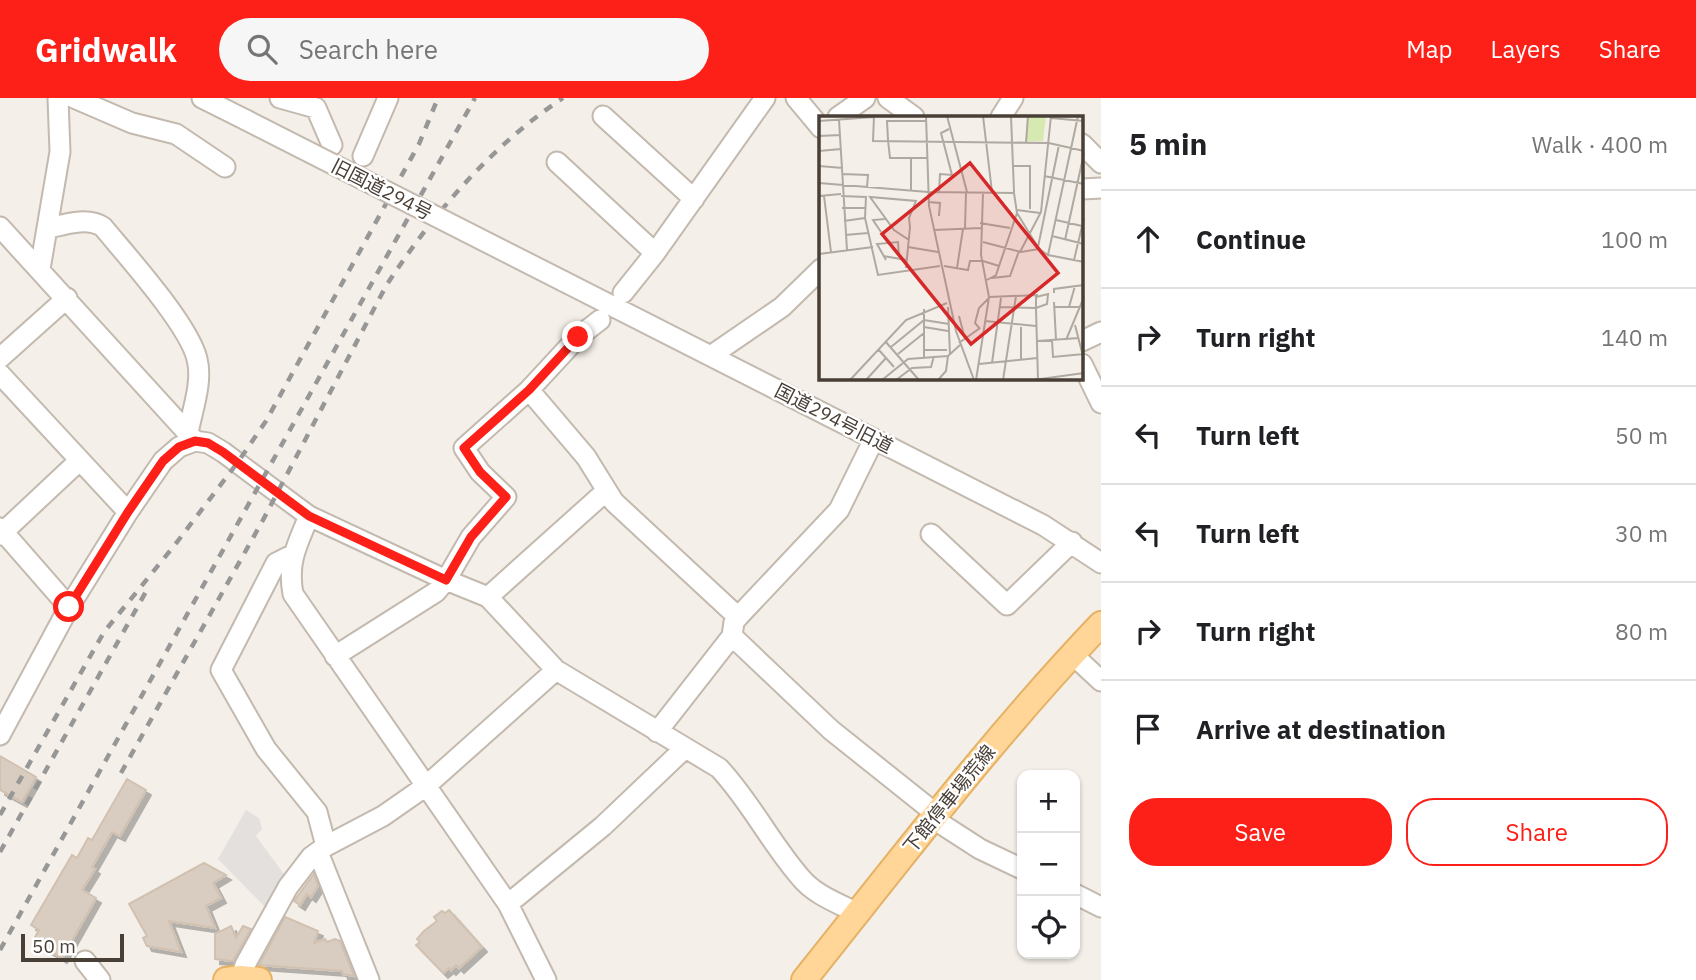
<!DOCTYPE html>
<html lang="en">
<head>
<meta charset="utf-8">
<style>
  :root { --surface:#fff; --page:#f6f6f6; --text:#202124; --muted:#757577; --line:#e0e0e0; --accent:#fc2018 }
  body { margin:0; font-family:"IBM Plex Sans","Noto Sans JP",sans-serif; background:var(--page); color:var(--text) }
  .controls { position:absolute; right:21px; bottom:21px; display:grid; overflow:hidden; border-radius:14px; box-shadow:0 2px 5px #0004 }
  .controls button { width:63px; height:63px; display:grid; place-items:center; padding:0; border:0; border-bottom:2px solid var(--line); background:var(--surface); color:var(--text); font:35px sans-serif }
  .scale { position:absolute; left:21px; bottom:18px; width:103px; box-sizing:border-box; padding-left:7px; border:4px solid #483f37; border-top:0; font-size:19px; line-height:24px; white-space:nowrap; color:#483f37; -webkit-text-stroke:5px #fff; paint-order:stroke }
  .stop { position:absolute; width:21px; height:21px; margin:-16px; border:5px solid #fc2018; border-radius:50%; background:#fff }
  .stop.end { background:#fc2018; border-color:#fff; box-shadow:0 2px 7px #0008 }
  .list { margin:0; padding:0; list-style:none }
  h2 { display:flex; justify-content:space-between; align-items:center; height:91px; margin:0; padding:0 28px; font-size:30px }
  h2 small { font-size:23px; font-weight:400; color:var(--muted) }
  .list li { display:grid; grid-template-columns:46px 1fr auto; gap:21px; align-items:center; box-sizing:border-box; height:98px; padding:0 28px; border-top:2px solid var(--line) }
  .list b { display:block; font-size:26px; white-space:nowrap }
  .list em { font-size:23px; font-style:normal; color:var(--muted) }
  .actions { display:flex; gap:14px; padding:21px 28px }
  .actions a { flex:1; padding:16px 0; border:2px solid var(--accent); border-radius:28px; text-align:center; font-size:24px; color:var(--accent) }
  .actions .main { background:var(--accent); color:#fff }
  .icon { flex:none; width:38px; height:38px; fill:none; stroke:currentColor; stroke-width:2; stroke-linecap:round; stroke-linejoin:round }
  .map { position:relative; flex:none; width:1101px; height:882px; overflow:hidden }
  header { display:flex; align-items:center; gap:42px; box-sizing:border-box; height:98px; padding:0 35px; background:var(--accent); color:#fff }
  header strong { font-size:33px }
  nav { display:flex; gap:38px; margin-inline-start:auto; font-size:24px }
  .search { width:490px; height:63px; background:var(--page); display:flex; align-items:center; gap:18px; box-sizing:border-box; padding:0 24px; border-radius:38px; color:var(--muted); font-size:26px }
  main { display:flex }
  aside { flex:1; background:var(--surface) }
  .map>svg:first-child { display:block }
  .parking { fill:#e3e0dd }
  .building { fill:#d9cdc1; stroke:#d1c1b1; stroke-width:2; filter:url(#shadow) }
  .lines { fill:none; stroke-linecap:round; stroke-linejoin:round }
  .minor-casing { stroke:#c3b9ae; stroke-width:23 }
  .major-casing { stroke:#e5b165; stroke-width:28 }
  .minor { stroke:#fff; stroke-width:19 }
  .major { stroke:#ffd697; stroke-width:24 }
  .rail { stroke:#979797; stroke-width:4.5; stroke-dasharray:9 9; stroke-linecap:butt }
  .minor-bridge-casing { stroke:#c3b9ae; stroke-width:23; stroke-linecap:butt }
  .minor-bridge { stroke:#fff; stroke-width:19 }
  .route { stroke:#fc2018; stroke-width:9 }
  .labels { text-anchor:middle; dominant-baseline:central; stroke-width:5; stroke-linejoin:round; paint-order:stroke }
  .street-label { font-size:19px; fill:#483f37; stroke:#fff }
  .inset-road { fill:none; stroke:#afa9a1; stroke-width:2 }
  .view { fill:#d62828; fill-opacity:0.15; stroke:#d62828; stroke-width:3.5 }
  .inset-edge { fill:none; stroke:#483f37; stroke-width:3.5 }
</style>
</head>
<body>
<header>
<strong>Gridwalk</strong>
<div class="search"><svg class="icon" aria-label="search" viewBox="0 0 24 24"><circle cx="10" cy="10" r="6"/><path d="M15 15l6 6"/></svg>Search here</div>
<nav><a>Map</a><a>Layers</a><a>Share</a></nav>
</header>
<main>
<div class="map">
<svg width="1101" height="882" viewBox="0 0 1101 882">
  <defs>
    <filter id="shadow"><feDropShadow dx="5" dy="5" stdDeviation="0" flood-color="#0004"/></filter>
  </defs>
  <rect width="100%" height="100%" fill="#f4efe8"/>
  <path class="parking" d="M 246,712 L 259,720 L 262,731 L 256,738 L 286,779 L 268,812 L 218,761 Z"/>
  <path class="building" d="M 0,658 L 36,679 L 22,704 L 0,692 Z
    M 127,681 L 146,692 L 120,738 L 112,734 L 92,769 L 95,771 L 82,792 L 96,800 L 62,860 L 33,843 L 39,832 L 31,827 L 72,757 L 77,760 L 88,740 L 92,742 Z
    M 204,765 L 226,777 L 213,785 L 221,800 L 206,808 L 215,830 L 169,823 L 181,854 L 147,848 L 143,840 L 147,838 L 129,806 Z
    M 314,776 L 318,788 L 311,799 L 307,796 L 300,807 L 294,803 Z
    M 449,812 L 482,849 L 459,870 L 456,867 L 451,872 L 449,870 L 443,875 L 416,847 L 420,844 L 417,841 L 424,833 L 437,823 L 434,819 L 442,813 L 445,815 Z
    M 285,819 L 318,833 L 314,845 L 325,841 L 327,844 L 335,841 L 340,843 L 354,878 L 343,876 L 342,873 L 259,867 Z
    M 231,828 L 236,840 L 243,828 L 251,831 L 233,863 L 215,861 L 215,836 Z"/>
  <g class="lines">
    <defs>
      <path id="minor" d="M 74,0 L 132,25 L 176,36 L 225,69
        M 202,0 L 246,22
        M 280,0 L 316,10 L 332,47
        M 796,0 L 821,30
        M 888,0 L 914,19
        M 603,18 L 694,101
        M 838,19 L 865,0
        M 1001,19 L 1013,0
        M 1082,46 L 1101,65
        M 363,58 L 388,0
        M 557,64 L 655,155
        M 1082,91 L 1101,90
        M 0,129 L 195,343 L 208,345 L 223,354 L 309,418 L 446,482 L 488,499 L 556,572 L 719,670 C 751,704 771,746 801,780 C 815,797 838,805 857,815
        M 49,130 C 66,126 88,119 103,129 C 127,158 189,227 197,261 C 203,284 192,313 188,335
        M 40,171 L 60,54 L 58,0
        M 563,183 L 1043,427 L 1101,465
        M 623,195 L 655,155 L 765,0
        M 1082,243 L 1101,234
        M 712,257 L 782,209 L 821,171
        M 0,260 L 67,200
        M 1082,266 L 1101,305
        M 0,276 L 128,414
        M 529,292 L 586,359 L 614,404 L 738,519
        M 309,418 C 297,447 287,464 293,496 L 508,806 L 546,882
        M 0,430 L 69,509
        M 931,436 L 1007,507 L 1072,444
        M 0,437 L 79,363
        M 294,456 L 276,465 L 221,572 L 266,651 L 317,714 L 326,748
        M 488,499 L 605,394
        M 732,538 L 831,632 L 935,715
        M 1072,556 L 1101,583
        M 335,558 L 436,494 L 446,482 L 471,439 L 506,399 L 480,374 L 464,350 L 529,292 L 578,239 L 600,222
        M 657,634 L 732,538 L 734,524 L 738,519 L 839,412 L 874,341
        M 0,637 L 69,509 L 128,414 L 163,363 L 179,349 L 195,343
        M 932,720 L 980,751 L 1022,771
        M 318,754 L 369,882
        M 1075,796 L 1101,809
        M 508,806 L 603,728 L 685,650
        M 85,863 L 100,882
        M 241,880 L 245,867 L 288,789 L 311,759 L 326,748 L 383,718 L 426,688 L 556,572"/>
      <path id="major" d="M 226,882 L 241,880 L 259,882
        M 804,882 C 901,761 994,638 1101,526"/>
    </defs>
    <use href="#minor" class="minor-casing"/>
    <use href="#major" class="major-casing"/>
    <use href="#minor" class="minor"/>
    <use href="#major" class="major"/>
    <path class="rail" d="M 121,675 L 263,422 L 386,188 C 432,117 492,47 563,0
      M 0,717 L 104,534 L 174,448 L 238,364 L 266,323 L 419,46 L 438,0
      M 0,754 L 148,490
      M 0,852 L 475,0"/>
    <defs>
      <path id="minor-bridge" d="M 246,22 L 563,183"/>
    </defs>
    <use href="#minor-bridge" class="minor-bridge-casing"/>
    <use href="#minor-bridge" class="minor-bridge"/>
  </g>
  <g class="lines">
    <path class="route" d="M 69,509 L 128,414 L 163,363 L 179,349 L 195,343 L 208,345 L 223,354 L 309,418 L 446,482 L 471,439 L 506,399 L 480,374 L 464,350 L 529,292 L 578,239"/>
  </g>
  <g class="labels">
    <g class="street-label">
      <text transform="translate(382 91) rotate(27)">旧国道294号</text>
      <text transform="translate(834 320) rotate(27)">国道294号旧道</text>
      <text transform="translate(949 701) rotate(-51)">下館停車場荒線</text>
    </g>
  </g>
  <g transform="translate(819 18)">
    <rect width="264" height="264" fill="#f4efe8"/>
    <path d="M 210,0 L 227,0 L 224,25 L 207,25 Z" fill="#d6e9b1"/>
    <path class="inset-road" d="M 55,0 L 54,25 L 230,27 L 265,35M 107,0 L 110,90 L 137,215 L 155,264M 128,0 L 148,76M 164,0 L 173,76M 192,0 L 195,76M 232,2 L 265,5M 20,4 L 28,134M 0,5 L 55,1M 107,5 L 68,5 L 69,24 L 71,42 L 109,42M 0,20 L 21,19M 207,27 L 209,0M 0,35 L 22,33M 0,50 L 24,52M 194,50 L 211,50 L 211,93M 23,58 L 49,59 L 48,71M 225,60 L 265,68M 0,67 L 109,76M 92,74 L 92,42M 109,76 L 195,77 L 198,97 L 220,133 L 229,139 L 259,0M 120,76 L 121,58 L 133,59 L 122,17 L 130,13M 0,80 L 22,78M 5,80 L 12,136M 22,80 L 47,81 L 46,102 L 59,159 L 121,150M 109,86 L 121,87 L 120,100M 23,92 L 46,92M 198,94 L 221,97M 237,104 L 263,110M 25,105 L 46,102M 161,107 L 191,112M 146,112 L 147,77M 115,114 L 162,112M 62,116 L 54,104 L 66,103M 26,119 L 49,117M 233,120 L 265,128M 246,124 L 265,37M 164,126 L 202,136 L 220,133M 89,131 L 119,136M 219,131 L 240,29M 201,136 L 222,96 L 232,0M 0,138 L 54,131M 229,139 L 265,146M 64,140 L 88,144M 67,144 L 58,128 L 79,126 L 80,141M 255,144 L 265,102M 125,150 L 149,154 L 151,145 L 164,145 L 180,150M 87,152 L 91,111 L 90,102 L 97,85 L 51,81 L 75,114 L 90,124M 138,152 L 144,113M 173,162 L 191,160 L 200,135M 168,164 L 177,159 L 198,97M 235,177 L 235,173 L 265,169M 170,181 L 219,179M 235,186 L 237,224M 129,191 L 131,239M 181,191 L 217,192 L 228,188 L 229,178 L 217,181 L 217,193 L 219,264M 235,191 L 261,191M 250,191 L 256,170M 140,200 L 146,223M 166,205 L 217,210M 256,209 L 265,244M 105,211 L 129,215M 202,211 L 202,245M 161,213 L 156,207 L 160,192 L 170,182M 233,224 L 234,241 L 265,238M 247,224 L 265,181M 66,225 L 100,264M 218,225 L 260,222M 140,227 L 161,212M 72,231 L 105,204 L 130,208M 59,233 L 75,251M 105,234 L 128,234M 79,238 L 105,217M 105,241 L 105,193M 173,247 L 182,182M 160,248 L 218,242M 31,264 L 87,204 L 128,187M 47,264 L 67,242M 63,264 L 89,243 L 129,240M 77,264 L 93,252 L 112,251 L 115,240M 119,264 L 127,255 L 129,240 L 141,229M 157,264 L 170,181 L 162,139 L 164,77M 184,264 L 197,180M 214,264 L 265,257"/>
    <path class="view" d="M 151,47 L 239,157 L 152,228 L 63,118 Z"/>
    <rect width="264" height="264" class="inset-edge"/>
  </g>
</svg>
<div class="controls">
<button>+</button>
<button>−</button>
<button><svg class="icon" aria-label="locate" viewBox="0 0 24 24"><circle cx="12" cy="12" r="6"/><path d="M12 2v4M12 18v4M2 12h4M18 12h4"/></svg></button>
</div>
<div class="scale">50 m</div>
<div class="stop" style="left:69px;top:509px"></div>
<div class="stop end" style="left:578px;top:239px"></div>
</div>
<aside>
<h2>5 min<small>Walk · 400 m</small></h2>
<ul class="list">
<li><svg class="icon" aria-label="ahead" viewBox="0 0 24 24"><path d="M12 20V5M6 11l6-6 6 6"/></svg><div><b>Continue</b></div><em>100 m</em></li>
<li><svg class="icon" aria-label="right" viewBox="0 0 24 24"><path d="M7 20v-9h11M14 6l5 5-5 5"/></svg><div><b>Turn right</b></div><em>140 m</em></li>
<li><svg class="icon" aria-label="left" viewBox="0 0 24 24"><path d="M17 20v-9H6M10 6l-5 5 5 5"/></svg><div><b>Turn left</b></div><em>50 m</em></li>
<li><svg class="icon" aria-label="left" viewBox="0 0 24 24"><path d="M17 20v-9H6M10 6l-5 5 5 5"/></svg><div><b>Turn left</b></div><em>30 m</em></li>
<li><svg class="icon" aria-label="right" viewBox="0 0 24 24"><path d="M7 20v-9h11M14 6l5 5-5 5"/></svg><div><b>Turn right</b></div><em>80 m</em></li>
<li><svg class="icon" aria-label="arrive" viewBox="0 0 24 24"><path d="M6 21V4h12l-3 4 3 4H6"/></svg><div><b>Arrive at destination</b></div></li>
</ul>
<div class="actions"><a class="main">Save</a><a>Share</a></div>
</aside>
</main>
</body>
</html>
